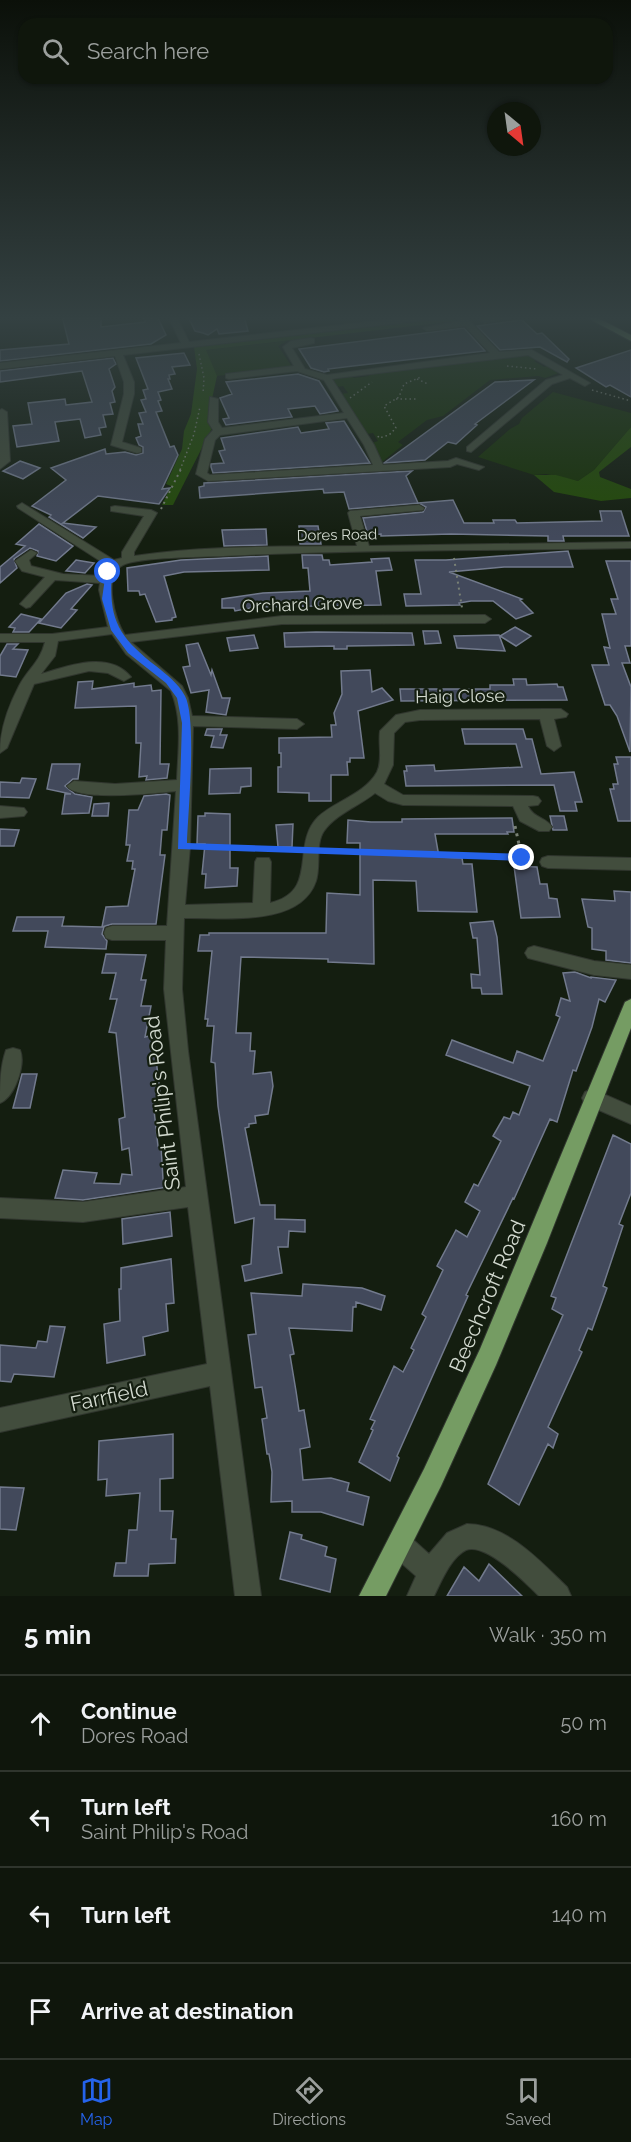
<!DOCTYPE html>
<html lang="en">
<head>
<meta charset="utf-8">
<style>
  :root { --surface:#0f160c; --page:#1d231a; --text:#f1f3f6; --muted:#9b9f9d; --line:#2f352d; --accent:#2563eb }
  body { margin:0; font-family:Raleway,sans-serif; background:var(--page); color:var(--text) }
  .compass { position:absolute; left:487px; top:102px; width:54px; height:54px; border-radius:50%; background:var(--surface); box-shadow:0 2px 4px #0004; rotate:151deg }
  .stop { position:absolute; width:18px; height:18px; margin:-14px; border:4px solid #2563eb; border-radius:50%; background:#fff }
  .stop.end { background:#2563eb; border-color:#fff; box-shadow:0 2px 6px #0008 }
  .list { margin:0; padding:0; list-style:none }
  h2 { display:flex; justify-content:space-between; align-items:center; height:78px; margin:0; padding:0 24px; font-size:26px }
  h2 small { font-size:20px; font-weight:400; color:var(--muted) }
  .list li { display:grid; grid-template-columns:39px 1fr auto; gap:18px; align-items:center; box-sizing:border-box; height:96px; padding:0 24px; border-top:2px solid var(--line) }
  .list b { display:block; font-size:22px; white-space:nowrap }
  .list p { margin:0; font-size:20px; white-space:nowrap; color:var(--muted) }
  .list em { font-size:20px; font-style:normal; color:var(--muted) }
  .icon { flex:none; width:33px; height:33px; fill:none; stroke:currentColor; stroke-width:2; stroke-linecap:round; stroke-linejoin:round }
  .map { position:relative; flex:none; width:631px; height:1596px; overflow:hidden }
  .search { position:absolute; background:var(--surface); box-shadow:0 2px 4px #0004; left:18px; right:18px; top:18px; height:66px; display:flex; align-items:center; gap:15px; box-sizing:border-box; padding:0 21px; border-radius:18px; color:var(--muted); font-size:22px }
  .sheet { height:462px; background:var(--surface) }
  nav { display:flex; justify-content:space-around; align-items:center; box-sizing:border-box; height:84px; border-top:2px solid var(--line); background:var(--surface); font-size:16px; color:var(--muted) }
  nav a { display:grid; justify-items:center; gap:3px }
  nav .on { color:var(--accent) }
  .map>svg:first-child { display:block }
  .green { fill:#183308 }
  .forest { fill:#234b08 }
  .building { fill:#42495b; stroke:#727a8d; stroke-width:1.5 }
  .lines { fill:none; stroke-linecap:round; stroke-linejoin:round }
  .minor-casing { stroke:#30362e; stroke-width:2 }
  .major-casing { stroke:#30362e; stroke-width:2 }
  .path-far2 { stroke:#798175; stroke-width:1.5; stroke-dasharray:1.5 3; stroke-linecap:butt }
  .path-far1 { stroke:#798175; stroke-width:2; stroke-dasharray:2 4; stroke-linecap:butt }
  .path { stroke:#798175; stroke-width:3; stroke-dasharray:3 4.5; stroke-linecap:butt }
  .minor { fill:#424d3d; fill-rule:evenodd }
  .major { fill:#759c63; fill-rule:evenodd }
  .route { fill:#2563eb }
  .labels { text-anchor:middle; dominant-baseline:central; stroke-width:4.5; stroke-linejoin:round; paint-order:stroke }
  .far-street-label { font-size:15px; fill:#d2d9cf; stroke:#141e10 }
  .street-label { font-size:18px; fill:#d2d9cf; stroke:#141e10 }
  .near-street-label { font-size:21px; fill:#d2d9cf; stroke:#141e10 }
</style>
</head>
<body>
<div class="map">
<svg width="631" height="1596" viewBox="0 0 631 1596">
  <rect width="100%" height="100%" fill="#141e10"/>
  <path class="green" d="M 287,341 L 278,346 L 292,367 L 217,376 L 205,353 L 206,350 Z
    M 529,355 L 539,359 L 534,361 L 544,367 L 550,365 L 561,372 L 545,378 L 538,376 L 490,380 L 443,416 L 427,420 L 398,442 L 403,445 L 382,462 L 372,443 L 378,441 L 373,433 L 367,434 L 341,394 L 348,393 L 343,386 L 336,387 L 332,380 L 351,375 L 354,378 L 369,376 L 367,373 Z
    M 553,392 L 631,413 L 631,427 L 594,470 L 578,481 L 546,474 L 534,475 L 478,457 L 510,429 L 519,424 L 522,418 Z"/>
  <path class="forest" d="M 450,318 L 456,321 L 206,350 L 217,376 L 212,399 L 212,428 L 173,505 L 162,505 L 171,486 L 166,484 L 182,449 L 184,431 L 191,414 L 197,369 L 194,347 Z
    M 631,427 L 631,447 L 599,472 L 600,477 L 631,489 L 631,498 L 601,501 L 554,492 L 534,475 L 556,475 L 578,481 L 594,470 Z"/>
  <path class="building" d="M 62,316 L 101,316 L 101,327 L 145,322 L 143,317 L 157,316 L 166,335 L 151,344 L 0,361 L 0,350 L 69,344 Z
    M 188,316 L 244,316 L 248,331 L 219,334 L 217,329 L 208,335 L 203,333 L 195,331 Z
    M 522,320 L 537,334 L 542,333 L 569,359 L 567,362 L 540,347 L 500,350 L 477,326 Z
    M 464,328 L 485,351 L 353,366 L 328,369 L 329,371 L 324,372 L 311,368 L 299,349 Z
    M 631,350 L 631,397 L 610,385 L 606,387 L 576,368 Z
    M 184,353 L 190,365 L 172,367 L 175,374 L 169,375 L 170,379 L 168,379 L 172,389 L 158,392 L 161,400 L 158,401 L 162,411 L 156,412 L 170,447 L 174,446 L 178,455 L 162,489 L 170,488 L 159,504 L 98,496 L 63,523 L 96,527 L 83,538 L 49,517 L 51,515 L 32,506 L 66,480 L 51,468 L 105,449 L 106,454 L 125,452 L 136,455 L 143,453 L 143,447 L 139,445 L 136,438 L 141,436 L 138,424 L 143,424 L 139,413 L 146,412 L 141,400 L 146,399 L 143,390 L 148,389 L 136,358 Z
    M 113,358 L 116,364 L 109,369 L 115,387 L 112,391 L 115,402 L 110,403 L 113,414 L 103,415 L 106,427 L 99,428 L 101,435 L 85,438 L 80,419 L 55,422 L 59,441 L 17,447 L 13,426 L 32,424 L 28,403 L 65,399 L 66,405 L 92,402 L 82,371 L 0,382 L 0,371 Z
    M 298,374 L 319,381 L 338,411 L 320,414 L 315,406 L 288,409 L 292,417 L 226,425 L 223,419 L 229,418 L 220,398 L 232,394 L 226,382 Z
    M 534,380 L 475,424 L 477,425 L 456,444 L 448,442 L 425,460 L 384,463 L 495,382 Z
    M 344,421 L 370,463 L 213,473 L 211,467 L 211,464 L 224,463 L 219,451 L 225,450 L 221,438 L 298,427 L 301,433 L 329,429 L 326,423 Z
    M 20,461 L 40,468 L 23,479 L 3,471 Z
    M 412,471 L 406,476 L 418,503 L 453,500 L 464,523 L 494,523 L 493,520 L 515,520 L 517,523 L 602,521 L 600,511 L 621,511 L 629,536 L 563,536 L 564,541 L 548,541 L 548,536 L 451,534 L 381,536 L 381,534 L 368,535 L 363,518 L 423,512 L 426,507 L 419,503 L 349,509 L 344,492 L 324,493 L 323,489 L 200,498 L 199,487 L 204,486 L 204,483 Z
    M 39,524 L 73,546 L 56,561 L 37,556 L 38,551 L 30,548 L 14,559 L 17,568 L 0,583 L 0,567 L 25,546 L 16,544 Z
    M 299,526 L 318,526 L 321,544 L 300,544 Z
    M 266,529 L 267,545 L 224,546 L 222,530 Z
    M 568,551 L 573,567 L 504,567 L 449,572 L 522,599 L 520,600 L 533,613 L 516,619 L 493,601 L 471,601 L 459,603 L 460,605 L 406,606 L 404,594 L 421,594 L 415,560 L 446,560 Z
    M 302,555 L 322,555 L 323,560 L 329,560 L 330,565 L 372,562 L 371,559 L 389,558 L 392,570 L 376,571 L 381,605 L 256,607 L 235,611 L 234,608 L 222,608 L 222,599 L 263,593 L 310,591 L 308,568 L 303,568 Z
    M 268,556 L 269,570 L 184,572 L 164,576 L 176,617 L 172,618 L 172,620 L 156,622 L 145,594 L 140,595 L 139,591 L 128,591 L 127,568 L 181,560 Z
    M 76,560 L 94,563 L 85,573 L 66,571 Z
    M 606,561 L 631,561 L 631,646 L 625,646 L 630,663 L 622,663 L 631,687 L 630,752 L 617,716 L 610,705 L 605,705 L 592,665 L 609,665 L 604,647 L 610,648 L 602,614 L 616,614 L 611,599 L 618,599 Z
    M 87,584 L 92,585 L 71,609 L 77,610 L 61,628 L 39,623 L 66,593 Z
    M 21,614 L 41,619 L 29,632 L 13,632 L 15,628 L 9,627 Z
    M 515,627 L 531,636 L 516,646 L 500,636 Z
    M 423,631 L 438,631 L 441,643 L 425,644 Z
    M 316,632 L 412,633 L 414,645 L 347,646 L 347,649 L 334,649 L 334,646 L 285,647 L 284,633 Z
    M 254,635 L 258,648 L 230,651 L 227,638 Z
    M 499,635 L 505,651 L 457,648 L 454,636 Z
    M 198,643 L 211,675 L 212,670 L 222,698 L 230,698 L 226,715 L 206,712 L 209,690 L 191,693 L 183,667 L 190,666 L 186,645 Z
    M 7,644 L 18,644 L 13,649 L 28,650 L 16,677 L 0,675 L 0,656 Z
    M 370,670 L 372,692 L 382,688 L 393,700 L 358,711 L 364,758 L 350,758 L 350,762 L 347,762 L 348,775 L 331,775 L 331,801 L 309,801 L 309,793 L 278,792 L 278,767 L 281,767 L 281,753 L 279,753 L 279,738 L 332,737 L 331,725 L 336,725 L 334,713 L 342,694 L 341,671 Z
    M 513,679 L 526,679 L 527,685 L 557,684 L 558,687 L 563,687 L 567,700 L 401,701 L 400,689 L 490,689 L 490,685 L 514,685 Z
    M 93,681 L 92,689 L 134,683 L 134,687 L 151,685 L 152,691 L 161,690 L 160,764 L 169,764 L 167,778 L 146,780 L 147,776 L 139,777 L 141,743 L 136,743 L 136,706 L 75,708 L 78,682 Z
    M 207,729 L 222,729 L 220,735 L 227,735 L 223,748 L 211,747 L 214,736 L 205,735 Z
    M 462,729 L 523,729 L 526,739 L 532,739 L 541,774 L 574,772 L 582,802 L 575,802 L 577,811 L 560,811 L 554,785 L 406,786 L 404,771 L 407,771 L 406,766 L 434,765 L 435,771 L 522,767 L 516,744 L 465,744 Z
    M 616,757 L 631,757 L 631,821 L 618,821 L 610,789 L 614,789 L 613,784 L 618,784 L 614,764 L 618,764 Z
    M 52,764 L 80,764 L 78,779 L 73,779 L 65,786 L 75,794 L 92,797 L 89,813 L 62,814 L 65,794 L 71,794 L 47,789 Z
    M 251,768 L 251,786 L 241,787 L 240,793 L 209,794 L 210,769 Z
    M 22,778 L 36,779 L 29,798 L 0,797 L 0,782 L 20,783 Z
    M 166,794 L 170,795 L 167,830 L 162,830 L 160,855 L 165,855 L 156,924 L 112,924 L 102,927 L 104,927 L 102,934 L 107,941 L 106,949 L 45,947 L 48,931 L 13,931 L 17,917 L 64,917 L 62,926 L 102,927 L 106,907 L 128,906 L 135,869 L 132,869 L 133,861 L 127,861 L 130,845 L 126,845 L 129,810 L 138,810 L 144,796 Z
    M 109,803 L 108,816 L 92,816 L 94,804 Z
    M 205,813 L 230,814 L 230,868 L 238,868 L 237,886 L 205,888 L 206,874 L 202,874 L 205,844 L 197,844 L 198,816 L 205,816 Z
    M 550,816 L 564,816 L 567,830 L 553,830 Z
    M 512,818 L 514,832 L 507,832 L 508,834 L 435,834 L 439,857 L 462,858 L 463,864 L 472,864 L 477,912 L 418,911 L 416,881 L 373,880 L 374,964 L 328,962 L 328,959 L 241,957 L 236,1033 L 251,1033 L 250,1051 L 255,1051 L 253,1074 L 271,1072 L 273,1086 L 268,1114 L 255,1116 L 256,1123 L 249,1124 L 249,1127 L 245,1128 L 260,1205 L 275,1205 L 275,1219 L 305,1220 L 305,1232 L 289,1231 L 288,1247 L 278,1247 L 282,1273 L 245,1281 L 242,1266 L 251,1264 L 254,1218 L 235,1223 L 218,1106 L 215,1063 L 211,1062 L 214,1026 L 207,1026 L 208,1019 L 205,1019 L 212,951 L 198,951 L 200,935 L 209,935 L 209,933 L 326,933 L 327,893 L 360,895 L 360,843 L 347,843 L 348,820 L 371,822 L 402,822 L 402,819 Z
    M 293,824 L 292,847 L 278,847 L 276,825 Z
    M 0,829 L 19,830 L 14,846 L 0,846 Z
    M 514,866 L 537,867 L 540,884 L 547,884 L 549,898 L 557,899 L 560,917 L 521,918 Z
    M 614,891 L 631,892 L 631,963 L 606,960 L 606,951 L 592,949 L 592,928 L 588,927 L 582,899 L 615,901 Z
    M 493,921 L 497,937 L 502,994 L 482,994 L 481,988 L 472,988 L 471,974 L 480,975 L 477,938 L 473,938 L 470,923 Z
    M 106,954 L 146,955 L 141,980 L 146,980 L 141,1006 L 151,1006 L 145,1037 L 153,1035 L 162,1108 L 154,1110 L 158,1146 L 161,1146 L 163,1179 L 168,1187 L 83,1200 L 55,1198 L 63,1170 L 97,1173 L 94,1183 L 120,1184 L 122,1174 L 132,1175 L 129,1148 L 122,1150 L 119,1119 L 125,1117 L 116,1033 L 109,1032 L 117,999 L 110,999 L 116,973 L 102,973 Z
    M 575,972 L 591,978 L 591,977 L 616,980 L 605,1002 L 599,999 L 592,1027 L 576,1071 L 573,1070 L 557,1122 L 550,1119 L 514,1199 L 513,1198 L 466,1295 L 468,1296 L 397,1456 L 399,1458 L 390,1481 L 359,1462 L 373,1430 L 371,1429 L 375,1421 L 370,1419 L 394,1366 L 403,1372 L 414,1350 L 411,1348 L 426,1317 L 422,1314 L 443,1270 L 437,1266 L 456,1230 L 467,1237 L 480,1211 L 465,1202 L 474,1184 L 478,1186 L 501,1141 L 493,1136 L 504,1117 L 510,1119 L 513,1112 L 519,1115 L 530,1086 L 446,1055 L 452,1040 L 513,1063 L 517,1051 L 543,1061 L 560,1017 L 556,1015 L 561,998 L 570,1001 L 563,973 Z
    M 22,1074 L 37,1074 L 30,1108 L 13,1108 Z
    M 613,1135 L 631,1144 L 631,1193 L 619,1224 L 623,1226 L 603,1286 L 607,1288 L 592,1330 L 588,1328 L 579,1350 L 582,1352 L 548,1427 L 558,1434 L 553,1448 L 548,1444 L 519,1505 L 488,1484 L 563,1315 L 552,1309 L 556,1298 L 551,1296 Z
    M 170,1212 L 172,1236 L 123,1244 L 122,1219 Z
    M 171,1259 L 174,1303 L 166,1304 L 168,1331 L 143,1337 L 145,1355 L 107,1363 L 104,1324 L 120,1321 L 119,1289 L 121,1289 L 121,1268 Z
    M 303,1284 L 362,1288 L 385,1296 L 381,1310 L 356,1302 L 356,1307 L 353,1307 L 352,1331 L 289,1328 L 294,1354 L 290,1355 L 296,1391 L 299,1411 L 304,1410 L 310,1447 L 300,1449 L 303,1480 L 331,1478 L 349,1483 L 347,1491 L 369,1497 L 363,1525 L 321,1512 L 292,1512 L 292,1501 L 271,1502 L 272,1472 L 269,1454 L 267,1454 L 262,1419 L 267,1418 L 262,1387 L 255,1388 L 248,1335 L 256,1334 L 251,1293 L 302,1296 Z
    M 50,1326 L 65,1327 L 54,1377 L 14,1374 L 11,1382 L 0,1381 L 0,1345 L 36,1348 L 38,1341 L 47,1342 Z
    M 173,1434 L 173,1478 L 160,1479 L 160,1511 L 173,1511 L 171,1539 L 176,1539 L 175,1563 L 149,1564 L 148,1576 L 114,1576 L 116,1563 L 126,1563 L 129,1530 L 137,1530 L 140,1493 L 106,1496 L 107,1479 L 98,1480 L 99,1441 Z
    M 0,1487 L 24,1488 L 16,1530 L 0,1529 Z
    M 290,1532 L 302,1535 L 301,1539 L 327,1547 L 325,1556 L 336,1559 L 330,1592 L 280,1579 Z
    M 489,1564 L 522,1596 L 447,1596 L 464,1567 L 479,1581 Z"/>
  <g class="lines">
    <defs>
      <path id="minor" d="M 168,316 L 176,316 L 189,342 L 420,316 L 446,316 L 442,318 L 123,355 L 134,382 L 134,394 L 122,442 L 141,448 L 141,452 L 137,453 L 111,445 L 124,394 L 124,382 L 115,356 L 0,369 L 0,363 L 181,343 Z
        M 456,316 L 465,316 L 499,352 L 532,350 L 590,383 L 585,386 L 570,378 L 552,384 L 471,452 L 467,451 L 467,447 L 546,380 L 563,375 L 528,355 L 337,378 L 332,379 L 374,445 L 383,465 L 448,461 L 456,458 L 484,467 L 479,470 L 457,464 L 450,467 L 208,481 L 196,474 L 205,439 L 213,430 L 208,422 L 210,397 L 218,399 L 218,422 L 222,428 L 344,413 L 324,380 L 297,371 L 229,379 L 226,378 L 226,374 L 294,366 L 283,347 L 291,341 L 311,338 L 314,339 L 314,343 L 292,348 L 305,369 L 327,375 L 490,353 L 465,326 L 427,331 L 423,328 L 460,321 ZM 347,418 L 364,445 L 373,465 L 210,475 L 207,473 L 215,440 L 220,435 Z
        M 495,316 L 518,316 L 484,323 L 480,320 Z
        M 2,409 L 7,412 L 10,461 L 0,469 L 0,410 Z
        M 22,503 L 114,560 L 122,558 L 122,552 L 144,516 L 111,511 L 111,507 L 115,506 L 151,510 L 157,513 L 134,552 L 134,556 C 207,545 283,547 357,546 L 348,513 L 350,511 L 419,505 L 424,508 L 423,510 L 360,516 L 369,546 L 631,542 L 631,548 C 495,551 358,549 223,556 C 200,557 141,557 123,565 C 102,575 115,621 125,635 L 282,616 L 485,615 L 491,619 L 485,623 L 282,624 L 131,642 L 182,686 L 188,698 L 192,716 L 297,719 L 304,724 L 297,729 L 193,726 L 190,847 L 185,905 L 253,903 L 255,862 L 257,858 L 269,858 L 271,862 L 270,903 C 320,891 290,845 318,817 C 335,801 365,794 377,772 C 383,760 378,744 380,731 L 396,715 L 420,710 L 546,709 L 561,709 L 568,714 L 566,717 L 554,719 L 561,746 L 554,751 L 547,746 L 540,719 L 420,720 L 405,722 L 394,733 L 393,765 L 384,784 L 403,795 L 533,796 L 538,797 L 541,801 L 538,805 L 528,806 C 533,818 546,817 552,827 L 549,831 L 539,831 L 520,821 L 513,806 L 403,805 L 388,801 L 375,793 C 359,806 336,814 324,831 C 315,844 321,866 316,881 C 300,928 224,917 184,918 L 182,989 L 188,1051 L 261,1596 L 235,1596 L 210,1386 L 0,1432 L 0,1408 L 207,1364 L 188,1207 L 83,1222 L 0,1218 L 0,1198 L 83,1202 L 186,1187 L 164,989 L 166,940 L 112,940 L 106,938 L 104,933 L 106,928 L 112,926 L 167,926 L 176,791 C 157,793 77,802 67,786 L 74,781 L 115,784 L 177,780 C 178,751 183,719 171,691 L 126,654 L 112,634 L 58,641 L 55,656 L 41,674 C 68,666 109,650 131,677 L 124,681 L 108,673 L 89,671 L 34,684 L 7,748 L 0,753 C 0,729 8,707 19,686 C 28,669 40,662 45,642 L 0,642 L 0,634 L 52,634 L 108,627 L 99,590 L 100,583 L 55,580 L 30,607 L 26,608 L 20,604 L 45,577 L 22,571 L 15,561 L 31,550 L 37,553 L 29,560 L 31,566 L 63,574 L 102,576 L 108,566 L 18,508 L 17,506 Z
        M 0,806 L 24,808 L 27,812 L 24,816 L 0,818 Z
        M 548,856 L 631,858 L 631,870 L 548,868 L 542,866 L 540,862 L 542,858 Z
        M 534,946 L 594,961 L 631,965 L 631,979 L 594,975 L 528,958 L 525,953 L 528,948 Z
        M 13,1048 L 20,1050 C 26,1064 15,1097 0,1103 C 0,1085 0,1067 6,1050 Z
        M 592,1089 L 631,1106 L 631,1124 L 585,1104 L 582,1098 L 585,1092 Z
        M 467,1524 C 507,1524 541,1562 567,1587 L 571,1596 L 539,1596 C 526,1583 486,1542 466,1550 C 451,1557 441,1582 434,1596 L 407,1596 L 416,1576 L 391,1554 L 387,1545 L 391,1536 L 400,1532 L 409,1536 L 429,1554 L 447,1533 Z"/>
      <path id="major" d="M 584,316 L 594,316 L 631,335 L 631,341 Z
        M 631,999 L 631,1028 L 547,1243 L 496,1365 L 441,1486 L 386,1596 L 359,1596 L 424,1469 L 480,1349 L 625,1002 Z"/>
    </defs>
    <use href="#minor" class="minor-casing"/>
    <use href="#major" class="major-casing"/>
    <path class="path-far2" d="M 199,354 L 204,378 L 203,394
      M 507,366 L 537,369
      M 417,379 L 428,384
      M 592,390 L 631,401
      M 350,398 L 372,382
      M 396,399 L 418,399
      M 378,436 L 379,438 L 389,435 L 396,428 L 384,406 L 399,397 L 404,384 L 421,377
      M 180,470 L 194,434 L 200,407"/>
    <path class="path-far1" d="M 161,509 L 181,469
      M 454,558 L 462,608"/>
    <path class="path" d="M 515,826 L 522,858
      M 196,847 L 258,849
      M 268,849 L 297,850
      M 325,851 L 534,859"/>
    <use href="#minor" class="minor"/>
    <use href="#major" class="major"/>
  </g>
  <linearGradient id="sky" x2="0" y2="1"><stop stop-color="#0b1009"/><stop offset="0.59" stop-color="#344142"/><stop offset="1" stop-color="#344142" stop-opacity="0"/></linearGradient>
  <rect width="631" height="539" fill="url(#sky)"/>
  <path class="route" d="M 106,571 L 112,572 C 108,620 119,637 156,666 C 167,675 178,683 185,696 C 197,719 188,813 187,843 L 522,854 L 526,855 L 526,861 L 178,849 L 182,723 L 177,698 L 166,683 L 128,653 L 111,630 L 102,599 Z"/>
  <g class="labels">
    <g class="far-street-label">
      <text transform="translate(337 535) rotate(-1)">Dores Road</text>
    </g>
    <g class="street-label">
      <text transform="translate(302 604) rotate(-2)">Orchard Grove</text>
      <text transform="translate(460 696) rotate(-1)">Haig Close</text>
    </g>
    <g class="near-street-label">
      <text transform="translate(162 1103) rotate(-97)">Saint Philip's Road</text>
      <text transform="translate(487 1296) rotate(-67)">Beechcroft Road</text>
      <text transform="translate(109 1396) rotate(-12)">Farrfield</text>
    </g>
  </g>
</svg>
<svg class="compass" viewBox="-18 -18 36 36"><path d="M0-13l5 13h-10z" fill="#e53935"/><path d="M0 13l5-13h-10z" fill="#9b9f9d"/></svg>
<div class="stop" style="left:108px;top:572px"></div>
<div class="stop end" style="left:522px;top:858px"></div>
<div class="search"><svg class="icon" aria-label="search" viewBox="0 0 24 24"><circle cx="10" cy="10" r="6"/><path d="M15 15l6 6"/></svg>Search here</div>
</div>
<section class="sheet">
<h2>5 min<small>Walk · 350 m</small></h2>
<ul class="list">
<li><svg class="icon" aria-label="ahead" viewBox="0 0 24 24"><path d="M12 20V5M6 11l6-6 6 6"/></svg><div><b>Continue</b><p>Dores Road</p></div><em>50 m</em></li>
<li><svg class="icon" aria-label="left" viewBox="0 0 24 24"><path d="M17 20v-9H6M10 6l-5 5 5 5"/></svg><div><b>Turn left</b><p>Saint Philip's Road</p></div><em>160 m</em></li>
<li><svg class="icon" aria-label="left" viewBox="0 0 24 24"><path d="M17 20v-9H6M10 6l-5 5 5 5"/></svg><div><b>Turn left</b></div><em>140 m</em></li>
<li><svg class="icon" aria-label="arrive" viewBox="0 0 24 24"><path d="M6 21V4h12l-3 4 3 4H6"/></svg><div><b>Arrive at destination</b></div></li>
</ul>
</section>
<nav>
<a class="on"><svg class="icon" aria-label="map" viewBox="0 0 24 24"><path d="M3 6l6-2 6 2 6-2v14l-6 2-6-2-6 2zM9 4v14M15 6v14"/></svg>Map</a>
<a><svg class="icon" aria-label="directions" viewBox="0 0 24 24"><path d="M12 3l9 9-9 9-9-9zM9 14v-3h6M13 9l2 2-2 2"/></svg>Directions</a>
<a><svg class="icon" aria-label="saved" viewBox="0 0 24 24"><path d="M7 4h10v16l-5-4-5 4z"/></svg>Saved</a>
</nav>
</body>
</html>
